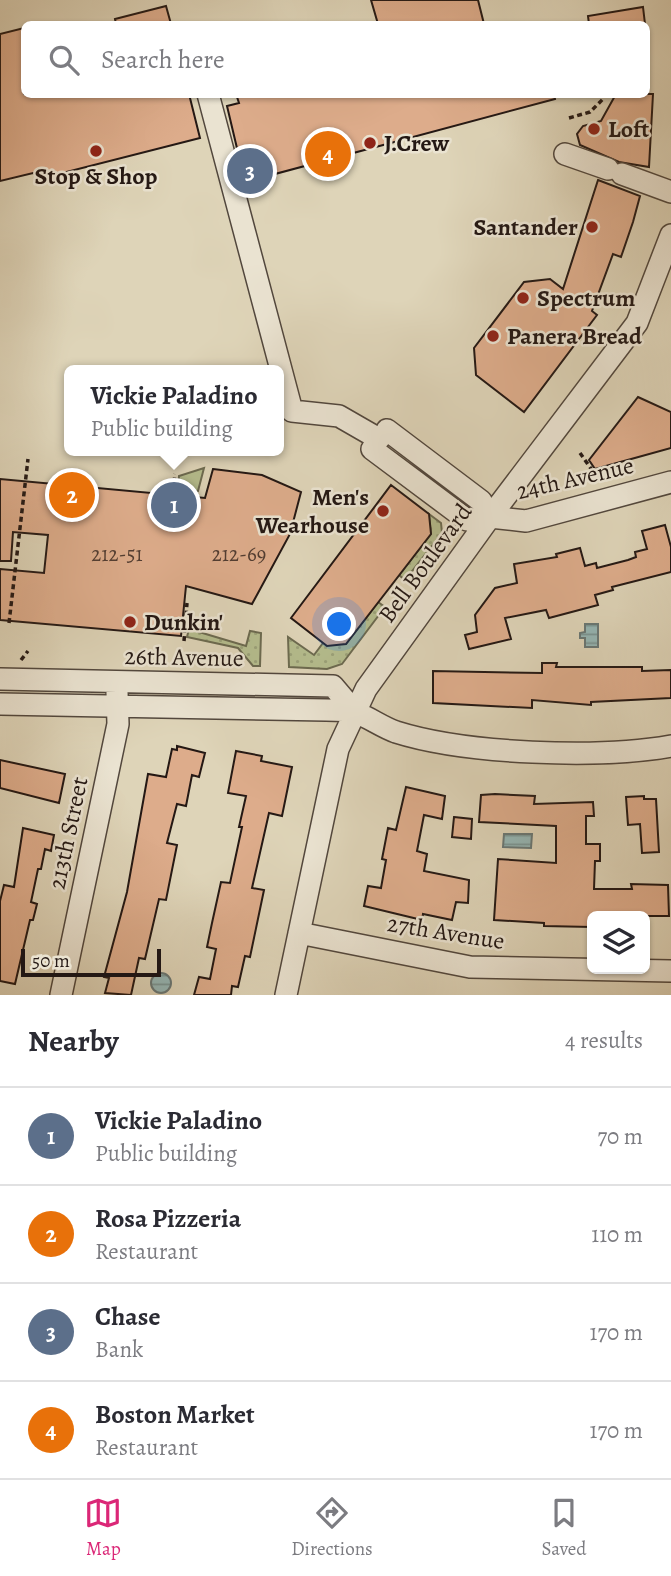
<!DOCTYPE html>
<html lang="en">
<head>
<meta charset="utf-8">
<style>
  :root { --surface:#fff; --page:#f2f2f3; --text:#2b2b33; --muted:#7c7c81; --line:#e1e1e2; --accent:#db2777 }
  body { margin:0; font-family:Alegreya,serif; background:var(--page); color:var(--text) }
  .controls { position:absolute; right:21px; bottom:21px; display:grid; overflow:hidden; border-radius:10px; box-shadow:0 2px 5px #0004 }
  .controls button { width:63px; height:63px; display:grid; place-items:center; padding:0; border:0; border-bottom:2px solid var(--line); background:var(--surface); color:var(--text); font:35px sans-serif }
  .scale { position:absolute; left:21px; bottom:18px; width:140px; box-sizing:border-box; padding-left:7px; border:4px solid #241814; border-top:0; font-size:19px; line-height:24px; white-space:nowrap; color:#241814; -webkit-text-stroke:5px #eae3d1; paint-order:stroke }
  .you { position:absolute; left:340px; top:625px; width:24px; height:24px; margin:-18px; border:5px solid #fff; border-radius:50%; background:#1a73e8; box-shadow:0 0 0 10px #1a73e833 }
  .badge { display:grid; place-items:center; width:46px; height:46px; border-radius:50%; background:var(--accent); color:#fff; font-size:23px; font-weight:700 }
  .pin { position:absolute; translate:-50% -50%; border:4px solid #fff; box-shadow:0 2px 7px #0006 }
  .popup { position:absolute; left:64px; top:365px; width:220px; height:91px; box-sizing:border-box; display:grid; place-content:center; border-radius:10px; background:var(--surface); filter:drop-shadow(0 2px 5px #0005); font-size:23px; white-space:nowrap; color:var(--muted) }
  .popup b { font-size:26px; color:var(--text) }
  .popup::after { content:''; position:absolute; left:50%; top:100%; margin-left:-14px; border:14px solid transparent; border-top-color:var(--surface) }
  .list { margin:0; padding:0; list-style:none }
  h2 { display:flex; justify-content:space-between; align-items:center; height:91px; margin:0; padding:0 28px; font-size:30px }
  h2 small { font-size:23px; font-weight:400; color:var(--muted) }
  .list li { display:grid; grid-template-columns:46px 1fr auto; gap:21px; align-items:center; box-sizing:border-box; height:98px; padding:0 28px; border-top:2px solid var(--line) }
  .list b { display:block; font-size:26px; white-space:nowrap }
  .list p { margin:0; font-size:23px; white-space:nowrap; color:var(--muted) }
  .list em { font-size:23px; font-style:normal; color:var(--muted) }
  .icon { flex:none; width:38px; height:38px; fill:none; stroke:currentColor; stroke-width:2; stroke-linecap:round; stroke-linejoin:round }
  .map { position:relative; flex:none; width:671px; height:995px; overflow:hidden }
  .search { position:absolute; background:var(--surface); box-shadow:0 2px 5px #0004; left:21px; right:21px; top:21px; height:77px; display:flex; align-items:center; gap:18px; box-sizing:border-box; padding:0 24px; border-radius:10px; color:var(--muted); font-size:26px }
  .sheet { height:483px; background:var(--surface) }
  nav { display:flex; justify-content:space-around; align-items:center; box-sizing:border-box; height:98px; border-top:2px solid var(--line); background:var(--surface); font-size:19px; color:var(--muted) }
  nav a { display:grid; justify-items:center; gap:4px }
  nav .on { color:var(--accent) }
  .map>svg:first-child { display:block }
  .grass { fill:url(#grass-dots); stroke:#6c6a50; stroke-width:2 }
  .garden { fill:#b4bc8d; stroke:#6c6a50; stroke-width:2 }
  .water { fill:url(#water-rules); stroke:#687775; stroke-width:2 }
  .building { fill:#ddac8b; stroke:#241814; stroke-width:2 }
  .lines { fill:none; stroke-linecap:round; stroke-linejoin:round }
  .minor-casing { stroke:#52473d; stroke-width:24 }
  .path { stroke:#241814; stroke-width:3.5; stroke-dasharray:5 3.5; stroke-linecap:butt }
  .minor { stroke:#eae3d1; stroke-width:21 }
  .poi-dot { fill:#8f2418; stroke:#eae3d1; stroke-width:2.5 }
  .labels { text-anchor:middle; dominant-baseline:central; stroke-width:5; stroke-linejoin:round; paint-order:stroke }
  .number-label { font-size:21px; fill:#523d32 }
  .poi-label { font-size:24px; font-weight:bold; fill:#241814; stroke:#eae3d1; text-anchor:start }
  .street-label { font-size:24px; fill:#241814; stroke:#eae3d1 }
</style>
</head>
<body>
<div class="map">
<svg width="671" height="995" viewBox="0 0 671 995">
  <defs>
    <pattern id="grass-dots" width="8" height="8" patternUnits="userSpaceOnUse" patternTransform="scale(1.75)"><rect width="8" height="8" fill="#b4bc8d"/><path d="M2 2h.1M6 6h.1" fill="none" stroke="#9ba179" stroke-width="1.8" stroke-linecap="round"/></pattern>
    <pattern id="water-rules" width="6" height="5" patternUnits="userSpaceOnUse" patternTransform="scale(1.75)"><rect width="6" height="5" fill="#95b7b6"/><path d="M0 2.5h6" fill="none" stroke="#799493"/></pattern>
  </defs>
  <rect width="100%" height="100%" fill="#ded4b8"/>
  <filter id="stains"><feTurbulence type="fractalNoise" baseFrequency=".00286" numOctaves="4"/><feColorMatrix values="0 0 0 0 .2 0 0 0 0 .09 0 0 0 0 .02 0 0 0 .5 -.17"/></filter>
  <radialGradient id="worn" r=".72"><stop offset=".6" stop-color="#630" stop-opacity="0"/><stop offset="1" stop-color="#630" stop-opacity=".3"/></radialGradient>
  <path class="grass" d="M 429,514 L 441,523 L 442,533 L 405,580 L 399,575 L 431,534 Z
    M 378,602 L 385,607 L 342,664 L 327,669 L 289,667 L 288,637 L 314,655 L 323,643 L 346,644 Z
    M 189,629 L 246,646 L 250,631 L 261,633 L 260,666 L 253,666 L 238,648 L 187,637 Z"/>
  <path class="garden" d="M 204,468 L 198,491 L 178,490 L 179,476 Z"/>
  <path class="water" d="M 585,624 L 598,624 L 598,647 L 585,647 L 585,638 L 580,638 L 580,633 L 585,632 Z
    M 504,834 L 532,834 L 531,848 L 503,847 Z
    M151 983a10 10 0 1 1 20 0a10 10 0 1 1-20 0Z"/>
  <path class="building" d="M 371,0 L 478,0 L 484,24 L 378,24 Z
    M 166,6 L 171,24 L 116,24 L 115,19 Z
    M 643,7 L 645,24 L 589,24 L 588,16 Z
    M 24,28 L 24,94 L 189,94 L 200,138 L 43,178 L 33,173 L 0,181 L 0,34 Z
    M 236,94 L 554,94 L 555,99 L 245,182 L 227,106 L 239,103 Z
    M 616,94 L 653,94 L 649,167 L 619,162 L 580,145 L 577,134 L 583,126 L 601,121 Z
    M 598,180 L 640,196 L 633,222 L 621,257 L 613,254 L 592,311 L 597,315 L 524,412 L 476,375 L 474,348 L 524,282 L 550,279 L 563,289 Z
    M 638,397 L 671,412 L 671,448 L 595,469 L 589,460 Z
    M 213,469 L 262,475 L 301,492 L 290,534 L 252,604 L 186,586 L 181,636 L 0,620 L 0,569 L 44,573 L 48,535 L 13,532 L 11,561 L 0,561 L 0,479 L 205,498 Z
    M 391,485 L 429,514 L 431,534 L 346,644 L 327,646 L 291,618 Z
    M 665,525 L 671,547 L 671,572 L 612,587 L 613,590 L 595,595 L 598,605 L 549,618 L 546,610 L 505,618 L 511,639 L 469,649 L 465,635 L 477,632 L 475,615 L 495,588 L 517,583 L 514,564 L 557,557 L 556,554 L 580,548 L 585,566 L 596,563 L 597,568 L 628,560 L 636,557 L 635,552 L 647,549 L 642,531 Z
    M 542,663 L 557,663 L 556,667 L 642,667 L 642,671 L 671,670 L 671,698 L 591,702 L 591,705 L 532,700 L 532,708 L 433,703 L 433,671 L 542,673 Z
    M 177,746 L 205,753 L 199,777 L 192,775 L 186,806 L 177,804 L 167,843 L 177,845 L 166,900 L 159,899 L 145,959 L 139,958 L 131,995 L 105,993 L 109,978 L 104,977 L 127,892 L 148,774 L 166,777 L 172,749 L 177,750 Z
    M 236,751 L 262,756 L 261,761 L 292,767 L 282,816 L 269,813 L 252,888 L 264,890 L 250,957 L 245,956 L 238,987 L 232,986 L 231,995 L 194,995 L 199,977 L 210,979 L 216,949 L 207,947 L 212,923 L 221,882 L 230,883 L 242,827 L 239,827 L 246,796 L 228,793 Z
    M 0,760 L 65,774 L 59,803 L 0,788 Z
    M 406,787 L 445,796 L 442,819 L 424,815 L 417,851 L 427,854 L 424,871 L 469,880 L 468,903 L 456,902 L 452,920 L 423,914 L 422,920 L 364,906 L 368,886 L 381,888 L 386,860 L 382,859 L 388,828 L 396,830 Z
    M 495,794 L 535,796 L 534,804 L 593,802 L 594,816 L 586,816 L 586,844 L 600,844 L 600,861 L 595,861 L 594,889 L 632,889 L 631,884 L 668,885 L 669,916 L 592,916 L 592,927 L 544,926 L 544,923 L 494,920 L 498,859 L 556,863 L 556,826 L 479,822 L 481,795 Z
    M 644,796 L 644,799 L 656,799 L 659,852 L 642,853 L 640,824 L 628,825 L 626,797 Z
    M 454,817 L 472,819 L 471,839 L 452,837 Z
    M 23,828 L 54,835 L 51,851 L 45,849 L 41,869 L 38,869 L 31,902 L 37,904 L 33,920 L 30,920 L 15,984 L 0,981 L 0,901 L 4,885 L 14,887 Z"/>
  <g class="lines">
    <defs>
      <path id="minor" d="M 208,94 L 292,411 L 339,416 L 379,439
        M 565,154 L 608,169
        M 622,174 L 671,192
        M 387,430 L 481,501 L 490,517
        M 372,449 L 467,520 L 490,517 L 526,521 L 671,482
        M 0,679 L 333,686 L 355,712
        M 0,704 L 326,710 C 336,710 348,710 357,713 C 370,718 382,727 396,732 C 466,754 598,759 671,746
        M 299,933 L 470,967 L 671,971
        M 61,995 L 118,724 L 117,692
        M 286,995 L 338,749 L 366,689 L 490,517 L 637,323 L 671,235"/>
    </defs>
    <use href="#minor" class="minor-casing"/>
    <path class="path" d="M 569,118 L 590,112 L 604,98 L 603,94
      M 580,453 L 599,480
      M 173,491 L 175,474
      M 314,503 L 319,507
      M 9,623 L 28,459
      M 184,641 L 187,603
      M 21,660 L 28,651"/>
    <use href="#minor" class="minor"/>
  </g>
  <g class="poi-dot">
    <circle cx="594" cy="129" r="7"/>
    <circle cx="370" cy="143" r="7"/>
    <circle cx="96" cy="151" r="7"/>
    <circle cx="592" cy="227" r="7"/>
    <circle cx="523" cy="298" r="7"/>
    <circle cx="493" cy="336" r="7"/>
    <circle cx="383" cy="511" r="7"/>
    <circle cx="130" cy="622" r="7"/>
  </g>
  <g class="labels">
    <g class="number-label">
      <text x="117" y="554">212-51</text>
      <text x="239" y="554">212-69</text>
    </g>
    <g class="poi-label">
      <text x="608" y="129">Loft</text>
      <text x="384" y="143">J.Crew</text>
      <text x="96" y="176" text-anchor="middle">Stop &amp; Shop</text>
      <text x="578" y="227" text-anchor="end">Santander</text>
      <text x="537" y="298">Spectrum</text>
      <text x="507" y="336">Panera Bread</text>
      <text x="369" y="497" text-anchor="end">Men's<tspan x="369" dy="28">Wearhouse</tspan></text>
      <text x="144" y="622">Dunkin'</text>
    </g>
    <g class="street-label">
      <text transform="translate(575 478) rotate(-13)">24th Avenue</text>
      <text transform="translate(425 563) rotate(-54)">Bell Boulevard</text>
      <text transform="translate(184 657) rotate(1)">26th Avenue</text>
      <text transform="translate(68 833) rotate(-78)">213th Street</text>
      <text transform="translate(446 932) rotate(9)">27th Avenue</text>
    </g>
  </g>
  <rect width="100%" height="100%" filter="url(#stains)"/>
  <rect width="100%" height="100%" fill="url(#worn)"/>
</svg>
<div class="controls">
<button><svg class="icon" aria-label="layers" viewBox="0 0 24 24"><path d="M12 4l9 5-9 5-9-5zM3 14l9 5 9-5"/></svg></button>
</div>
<div class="scale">50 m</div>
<div class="you"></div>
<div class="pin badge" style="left:174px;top:505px;background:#5c6f8a">1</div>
<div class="popup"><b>Vickie Paladino</b>Public building</div>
<div class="pin badge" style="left:72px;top:495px;background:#e8710a">2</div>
<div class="pin badge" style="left:250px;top:171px;background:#5c6f8a">3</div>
<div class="pin badge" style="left:328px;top:154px;background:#e8710a">4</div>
<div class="search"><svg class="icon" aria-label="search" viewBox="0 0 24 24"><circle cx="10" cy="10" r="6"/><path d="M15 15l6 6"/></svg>Search here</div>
</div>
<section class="sheet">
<h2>Nearby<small>4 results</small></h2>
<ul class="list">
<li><span class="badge" style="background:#5c6f8a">1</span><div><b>Vickie Paladino</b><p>Public building</p></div><em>70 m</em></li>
<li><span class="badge" style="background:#e8710a">2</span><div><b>Rosa Pizzeria</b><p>Restaurant</p></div><em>110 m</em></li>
<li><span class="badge" style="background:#5c6f8a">3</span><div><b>Chase</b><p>Bank</p></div><em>170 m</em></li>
<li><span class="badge" style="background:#e8710a">4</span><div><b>Boston Market</b><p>Restaurant</p></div><em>170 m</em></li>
</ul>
</section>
<nav>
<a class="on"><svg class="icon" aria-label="map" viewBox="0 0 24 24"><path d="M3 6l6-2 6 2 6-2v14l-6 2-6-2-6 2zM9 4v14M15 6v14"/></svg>Map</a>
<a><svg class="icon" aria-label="directions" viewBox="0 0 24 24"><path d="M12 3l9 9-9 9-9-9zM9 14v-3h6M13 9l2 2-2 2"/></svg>Directions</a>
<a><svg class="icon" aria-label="saved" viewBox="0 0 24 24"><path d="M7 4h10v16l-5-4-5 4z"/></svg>Saved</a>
</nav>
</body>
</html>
